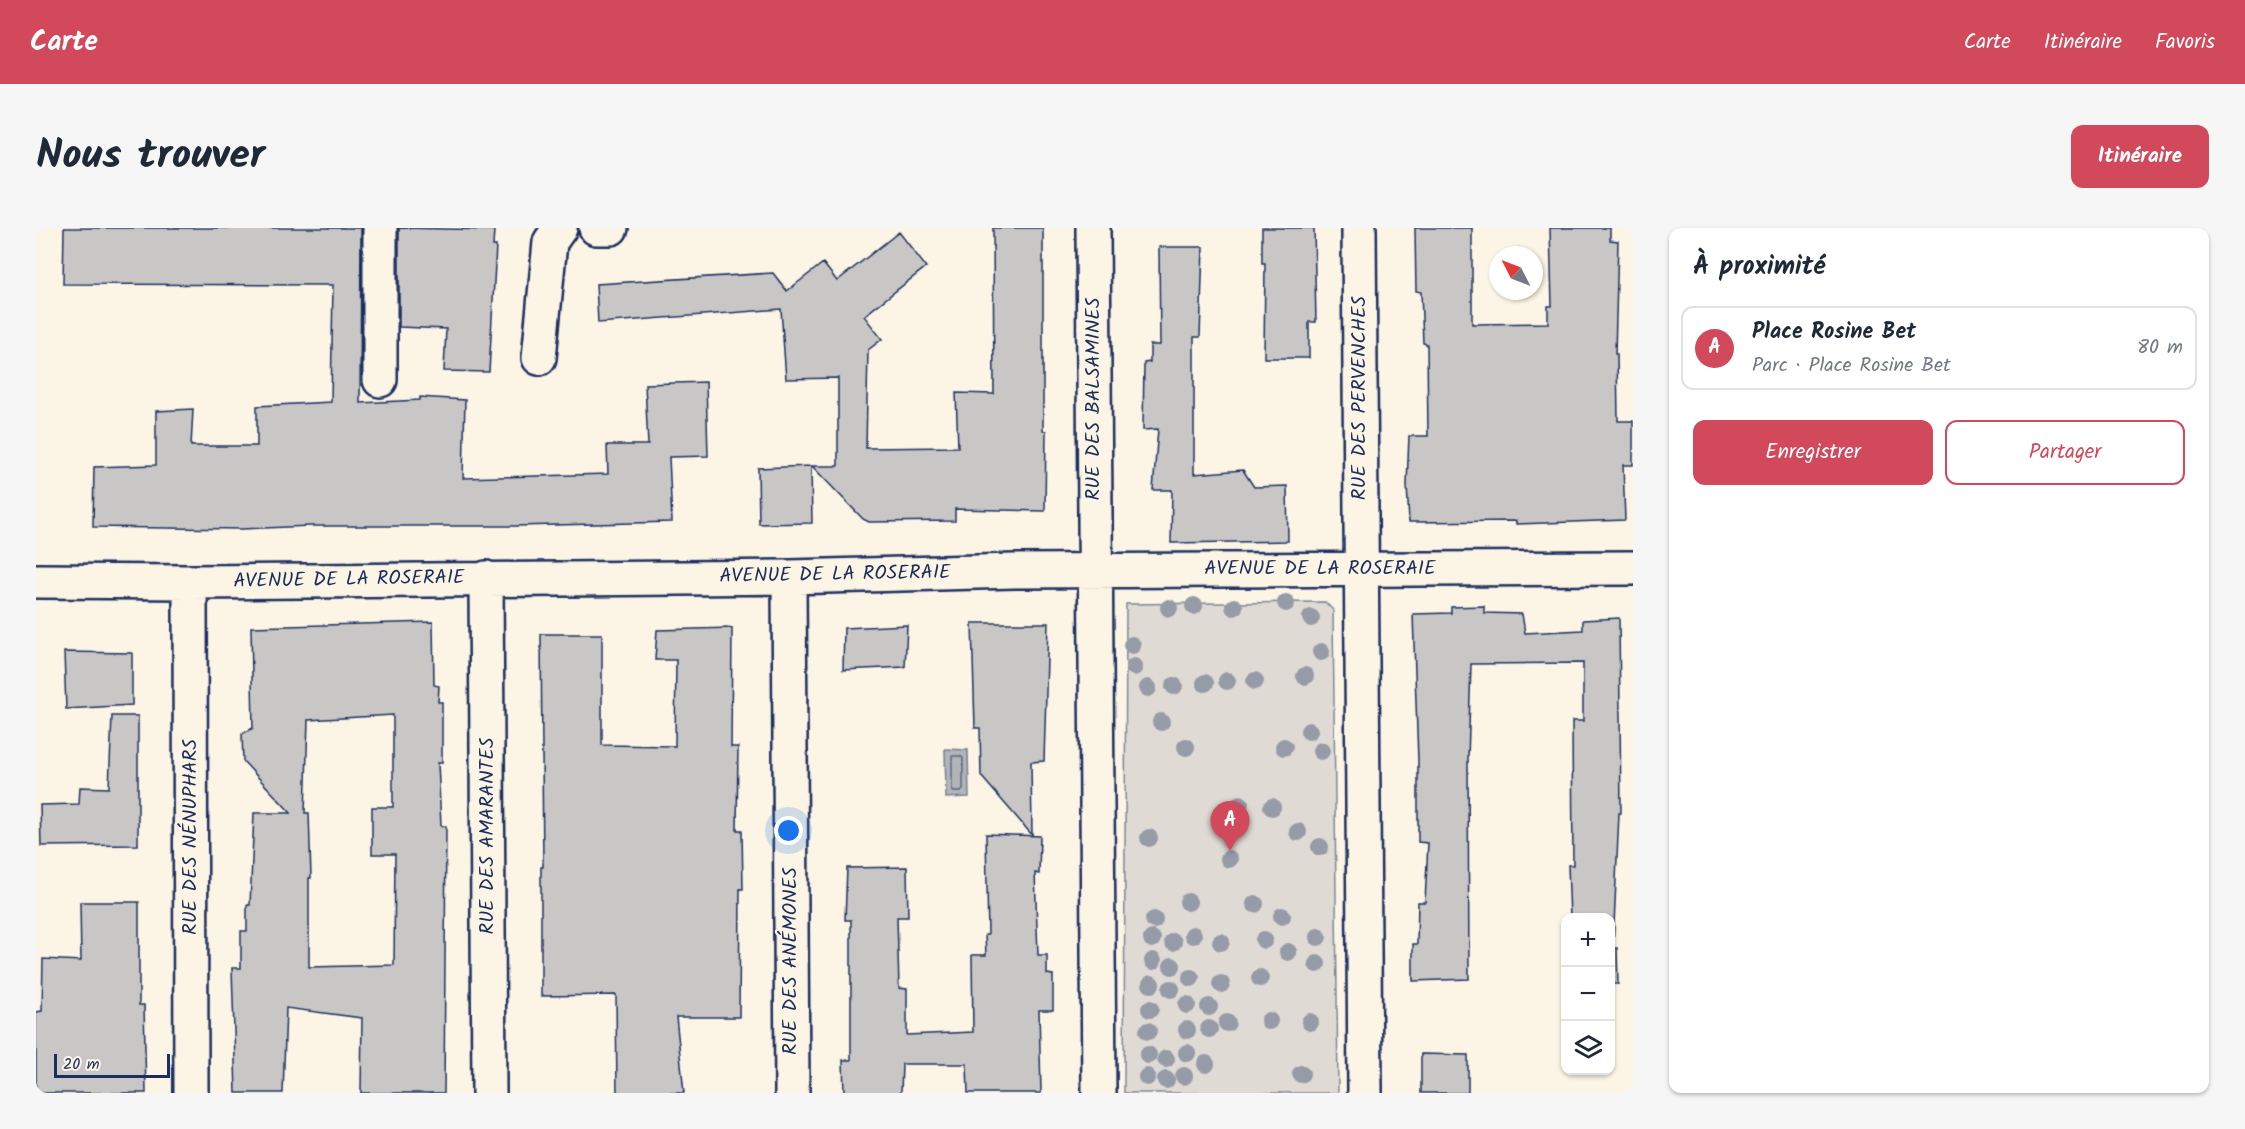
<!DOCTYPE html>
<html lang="fr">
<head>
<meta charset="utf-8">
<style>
  :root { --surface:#fff; --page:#f6f6f7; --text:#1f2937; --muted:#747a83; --line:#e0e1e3; --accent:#d1495b }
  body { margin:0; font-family:Kalam,sans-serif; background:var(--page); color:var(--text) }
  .controls { position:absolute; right:18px; bottom:18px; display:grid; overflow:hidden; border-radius:12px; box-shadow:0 2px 4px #0004 }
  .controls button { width:54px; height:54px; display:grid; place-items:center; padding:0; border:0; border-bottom:2px solid var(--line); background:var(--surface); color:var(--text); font:30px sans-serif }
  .compass { position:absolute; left:1453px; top:18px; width:54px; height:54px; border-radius:50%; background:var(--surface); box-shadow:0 2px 4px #0004; rotate:312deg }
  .scale { position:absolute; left:18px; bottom:15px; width:116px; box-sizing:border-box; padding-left:6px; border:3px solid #1b2f5e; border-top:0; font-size:16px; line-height:21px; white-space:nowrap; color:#1b2f5e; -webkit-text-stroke:4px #fcf5e5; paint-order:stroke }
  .you { position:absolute; left:753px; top:603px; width:21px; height:21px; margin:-15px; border:4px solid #fff; border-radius:50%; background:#1a73e8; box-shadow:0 0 0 9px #1a73e833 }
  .badge { display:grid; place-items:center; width:39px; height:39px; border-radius:50%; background:var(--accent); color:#fff; font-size:20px; font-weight:700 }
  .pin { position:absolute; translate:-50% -50px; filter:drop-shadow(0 2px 3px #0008) }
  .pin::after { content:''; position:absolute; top:32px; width:21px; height:18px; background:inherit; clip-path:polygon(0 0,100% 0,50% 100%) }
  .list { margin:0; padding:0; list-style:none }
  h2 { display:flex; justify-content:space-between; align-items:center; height:78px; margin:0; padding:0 24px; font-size:26px }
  h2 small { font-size:20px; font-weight:400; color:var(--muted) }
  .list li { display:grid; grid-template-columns:39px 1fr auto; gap:18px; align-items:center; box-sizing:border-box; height:84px; margin:0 12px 12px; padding:0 12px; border:2px solid var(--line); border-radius:12px }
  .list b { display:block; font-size:22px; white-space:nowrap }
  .list p { margin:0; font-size:20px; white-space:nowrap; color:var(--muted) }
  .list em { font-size:20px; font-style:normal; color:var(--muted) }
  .actions { display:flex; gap:12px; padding:18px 24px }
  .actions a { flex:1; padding:14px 0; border:2px solid var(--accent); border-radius:12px; text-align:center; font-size:21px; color:var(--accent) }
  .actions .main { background:var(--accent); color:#fff }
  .icon { flex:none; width:33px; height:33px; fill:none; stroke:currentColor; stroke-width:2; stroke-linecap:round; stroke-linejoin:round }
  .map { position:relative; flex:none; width:1597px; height:865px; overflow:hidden; border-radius:12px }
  header { display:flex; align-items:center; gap:36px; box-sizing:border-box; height:84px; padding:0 30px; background:var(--accent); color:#fff }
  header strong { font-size:28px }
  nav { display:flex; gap:33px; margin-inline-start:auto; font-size:21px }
  .intro { display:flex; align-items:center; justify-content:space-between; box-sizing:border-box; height:144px; padding:0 36px }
  h1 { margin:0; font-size:42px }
  .button { padding:15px 27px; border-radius:12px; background:var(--accent); color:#fff; font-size:21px; font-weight:700 }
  main { display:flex; gap:36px; padding:0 36px }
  aside { flex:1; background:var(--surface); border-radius:12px; box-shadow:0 2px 4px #0004 }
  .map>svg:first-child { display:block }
  .green { fill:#dfdbd4; stroke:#7d8599; stroke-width:1.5 }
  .water { fill:#b2b4b8; stroke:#767f94; stroke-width:1.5 }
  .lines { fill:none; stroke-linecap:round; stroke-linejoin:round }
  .shore { stroke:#576482; stroke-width:1.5 }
  .building { fill:#c8c7c6; stroke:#1b2f5e; stroke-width:1.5; fill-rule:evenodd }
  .minor-casing { stroke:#1b2f5e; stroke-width:38 }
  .minor { stroke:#fcf5e5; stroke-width:33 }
  .tree { fill:#969ba8 }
  .labels { text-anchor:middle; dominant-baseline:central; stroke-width:4.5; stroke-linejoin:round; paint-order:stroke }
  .street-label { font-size:20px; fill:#1b2f5e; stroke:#fcf5e5 }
</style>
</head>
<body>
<header>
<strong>Carte</strong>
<nav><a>Carte</a><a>Itinéraire</a><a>Favoris</a></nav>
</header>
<div class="intro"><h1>Nous trouver</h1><a class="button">Itinéraire</a></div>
<main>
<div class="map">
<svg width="1597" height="865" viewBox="0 0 1597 865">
  <rect width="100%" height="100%" fill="#fcf5e5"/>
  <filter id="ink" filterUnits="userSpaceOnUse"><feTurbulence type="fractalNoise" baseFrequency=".0167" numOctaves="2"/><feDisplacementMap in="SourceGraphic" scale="12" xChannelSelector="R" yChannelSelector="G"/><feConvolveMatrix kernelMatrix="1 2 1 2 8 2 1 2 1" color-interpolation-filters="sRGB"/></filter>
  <g filter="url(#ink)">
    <path class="green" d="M 1289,374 L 1297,382 L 1302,865 L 1088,865 L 1090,376 Z"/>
    <path class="water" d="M 909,521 L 932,522 L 933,569 L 910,570 Z"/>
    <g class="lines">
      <path class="shore" d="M 916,528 L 924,528 L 927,530 L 927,561 L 925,564 L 918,564 L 916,561 Z"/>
    </g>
    <path class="building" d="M 28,0 L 325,0 L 324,175 L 384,172 L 384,169 L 429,172 L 427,250 L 572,246 L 571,217 L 612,217 L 609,156 L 670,154 L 672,228 L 633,229 L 636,294 L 480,298 L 274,298 L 206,301 L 57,299 L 58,239 L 120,237 L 120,183 L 157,181 L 155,218 L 221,218 L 221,178 L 295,174 L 297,57 L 27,56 Z
      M 363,0 L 458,2 L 457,18 L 460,18 L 453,144 L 408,143 L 410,101 L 363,99 Z
      M 957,0 L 1007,0 L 1007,203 L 1010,203 L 1009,283 L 919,281 L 919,293 L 833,294 L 827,291 L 776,238 L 802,238 L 802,150 L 750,151 L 745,81 L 562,95 L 560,56 L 737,45 L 751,63 L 787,35 L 801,53 L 863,4 L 890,39 L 828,88 L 846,111 L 832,122 L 830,220 L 922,219 L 920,165 L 958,166 Z
      M 1226,0 L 1278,0 L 1280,94 L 1273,94 L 1273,130 L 1228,130 L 1229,35 L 1226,35 Z
      M 1379,0 L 1436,0 L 1436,96 L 1512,95 L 1512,78 L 1516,78 L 1514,0 L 1574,0 L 1574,12 L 1582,13 L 1579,126 L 1581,126 L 1582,193 L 1597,193 L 1597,237 L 1587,237 L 1589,292 L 1480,296 L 1480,293 L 1373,294 L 1371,256 L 1373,208 L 1392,208 L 1391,116 L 1387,115 L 1385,64 L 1380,63 Z
      M 1123,19 L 1167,19 L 1164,109 L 1158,109 L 1158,246 L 1207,242 L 1218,259 L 1251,258 L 1252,313 L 1135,315 L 1136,262 L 1117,262 L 1122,201 L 1107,202 L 1108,135 L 1114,134 L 1114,117 L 1124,117 Z
      M 775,238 L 776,295 L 723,296 L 722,240 Z
      M 1448,378 L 1448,385 L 1486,386 L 1489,405 L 1547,402 L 1547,392 L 1583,390 L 1585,585 L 1583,585 L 1577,720 L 1581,720 L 1582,756 L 1576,756 L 1576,771 L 1575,690 L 1534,690 L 1532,637 L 1537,637 L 1536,493 L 1547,493 L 1547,435 L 1435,436 L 1432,531 L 1433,751 L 1377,753 L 1377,716 L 1381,716 L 1382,674 L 1389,674 L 1392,615 L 1382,614 L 1382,532 L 1377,386 L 1415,385 L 1415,379 Z
      M 397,394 L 398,457 L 403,458 L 402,474 L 406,474 L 406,535 L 402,535 L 405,598 L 410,598 L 408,865 L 325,865 L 326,790 L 250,780 L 247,865 L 200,865 L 196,740 L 205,740 L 205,703 L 211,703 L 211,677 L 214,677 L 218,585 L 255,585 L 207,533 L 206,506 L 217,500 L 215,399 ZM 357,487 L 357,579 L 336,579 L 336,626 L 359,626 L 358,737 L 273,739 L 273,650 L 275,650 L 273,585 L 269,585 L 272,492 Z
      M 936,395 L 1012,395 L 1008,533 L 995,534 L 996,607 L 945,548 L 944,500 L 939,500 Z
      M 871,397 L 869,439 L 807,442 L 808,400 Z
      M 696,400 L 695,519 L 702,519 L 701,602 L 706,602 L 707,661 L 704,661 L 703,789 L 640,789 L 648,865 L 581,865 L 580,767 L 505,768 L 505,639 L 507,639 L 505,406 L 566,406 L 566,517 L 639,518 L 640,432 L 619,432 L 621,402 Z
      M 28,424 L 96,425 L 96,477 L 30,481 Z
      M 76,488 L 102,488 L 102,617 L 5,618 L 4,577 L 43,576 L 44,559 L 73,560 Z
      M 950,606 L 1004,608 L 1003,646 L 999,645 L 1002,727 L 1011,727 L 1011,746 L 1017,747 L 1017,782 L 1003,782 L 1005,865 L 932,865 L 931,836 L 866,836 L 865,865 L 808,865 L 807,832 L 815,832 L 815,692 L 809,692 L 811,640 L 871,639 L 872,689 L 861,689 L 863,760 L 871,761 L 871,807 L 937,804 L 936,727 L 950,727 L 949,707 L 952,707 Z
      M 44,674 L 103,674 L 103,777 L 108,777 L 110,865 L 0,865 L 0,784 L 6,783 L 7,731 L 45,733 Z
      M 1385,826 L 1432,827 L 1432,865 L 1385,865 Z"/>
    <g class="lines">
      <defs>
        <path id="minor" d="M 344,0 L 344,152
          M 560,0 L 575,0
          M 1057,0 C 1058,288 1062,577 1063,865
          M 1323,0 L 1329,865
          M 503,130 L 514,14 L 524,0
          M 753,349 L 756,865
          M 450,350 L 453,865
          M 0,353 L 154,354 L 753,349 L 979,343 L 1597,340
          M 154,354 L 155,865"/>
      </defs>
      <use href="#minor" class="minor-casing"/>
      <use href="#minor" class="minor"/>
    </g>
    <g class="tree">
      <circle cx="1250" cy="375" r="9"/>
      <circle cx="1158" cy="378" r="9"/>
      <circle cx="1198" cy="379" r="9"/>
      <circle cx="1133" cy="380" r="9"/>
      <circle cx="1275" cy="390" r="9"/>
      <circle cx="1096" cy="417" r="9"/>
      <circle cx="1285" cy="424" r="9"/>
      <circle cx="1098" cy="439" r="9"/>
      <circle cx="1269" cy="448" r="9"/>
      <circle cx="1191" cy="453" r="9"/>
      <circle cx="1219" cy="453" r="9"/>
      <circle cx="1169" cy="455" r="9"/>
      <circle cx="1138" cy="458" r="9"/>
      <circle cx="1112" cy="460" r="9"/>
      <circle cx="1125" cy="494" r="9"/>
      <circle cx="1273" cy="503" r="9"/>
      <circle cx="1150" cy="519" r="9"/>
      <circle cx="1248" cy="519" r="9"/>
      <circle cx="1285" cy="523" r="9"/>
      <circle cx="1204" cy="576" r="9"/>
      <circle cx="1236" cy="579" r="9"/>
      <circle cx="1262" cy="604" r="9"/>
      <circle cx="1113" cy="610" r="9"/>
      <circle cx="1284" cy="619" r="9"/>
      <circle cx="1193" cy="631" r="9"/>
      <circle cx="1152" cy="674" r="9"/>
      <circle cx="1219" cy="676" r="9"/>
      <circle cx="1246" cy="688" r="9"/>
      <circle cx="1118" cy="692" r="9"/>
      <circle cx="1157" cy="707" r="9"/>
      <circle cx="1282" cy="709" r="9"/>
      <circle cx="1116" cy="711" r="9"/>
      <circle cx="1228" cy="712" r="9"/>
      <circle cx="1137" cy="714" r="9"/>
      <circle cx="1185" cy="714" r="9"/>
      <circle cx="1252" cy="724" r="9"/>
      <circle cx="1117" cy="733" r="9"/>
      <circle cx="1281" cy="736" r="9"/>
      <circle cx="1136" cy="738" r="9"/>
      <circle cx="1155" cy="750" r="9"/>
      <circle cx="1224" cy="750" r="9"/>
      <circle cx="1115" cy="756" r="9"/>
      <circle cx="1185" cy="756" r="9"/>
      <circle cx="1135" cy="761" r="9"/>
      <circle cx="1151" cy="777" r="9"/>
      <circle cx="1173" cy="779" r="9"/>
      <circle cx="1114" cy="781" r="9"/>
      <circle cx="1233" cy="793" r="9"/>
      <circle cx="1274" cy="794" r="9"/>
      <circle cx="1191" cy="795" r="9"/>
      <circle cx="1173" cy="801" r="9"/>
      <circle cx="1151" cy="802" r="9"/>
      <circle cx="1112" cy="803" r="9"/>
      <circle cx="1151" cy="825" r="9"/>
      <circle cx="1112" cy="827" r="9"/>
      <circle cx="1130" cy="831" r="9"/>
      <circle cx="1170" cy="836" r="9"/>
      <circle cx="1265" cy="846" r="9"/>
      <circle cx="1148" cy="848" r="9"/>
      <circle cx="1111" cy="849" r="9"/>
      <circle cx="1130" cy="852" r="9"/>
    </g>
  </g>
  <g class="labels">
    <g class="street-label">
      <text transform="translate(1324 170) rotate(-90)">RUE DES PERVENCHES</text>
      <text transform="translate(1058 171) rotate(-90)">RUE DES BALSAMINES</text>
      <text x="1284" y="341">AVENUE DE LA ROSERAIE</text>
      <text transform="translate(799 347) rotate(-1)">AVENUE DE LA ROSERAIE</text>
      <text transform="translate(313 352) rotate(-1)">AVENUE DE LA ROSERAIE</text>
      <text transform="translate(452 608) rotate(-90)">RUE DES AMARANTES</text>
      <text transform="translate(155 609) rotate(-90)">RUE DES NÉNUPHARS</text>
      <text transform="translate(755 733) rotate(-90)">RUE DES ANÉMONES</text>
    </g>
  </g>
</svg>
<div class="controls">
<button>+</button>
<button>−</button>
<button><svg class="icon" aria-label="layers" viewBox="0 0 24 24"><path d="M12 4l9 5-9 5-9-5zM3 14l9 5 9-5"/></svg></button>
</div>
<svg class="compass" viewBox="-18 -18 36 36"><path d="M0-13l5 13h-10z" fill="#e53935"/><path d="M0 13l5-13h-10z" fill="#747a83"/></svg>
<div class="scale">20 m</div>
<div class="you"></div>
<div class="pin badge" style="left:1194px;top:623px">A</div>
</div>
<aside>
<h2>À proximité<small></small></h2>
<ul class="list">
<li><span class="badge">A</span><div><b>Place Rosine Bet</b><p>Parc · Place Rosine Bet</p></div><em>80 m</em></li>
</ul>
<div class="actions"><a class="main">Enregistrer</a><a>Partager</a></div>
</aside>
</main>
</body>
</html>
